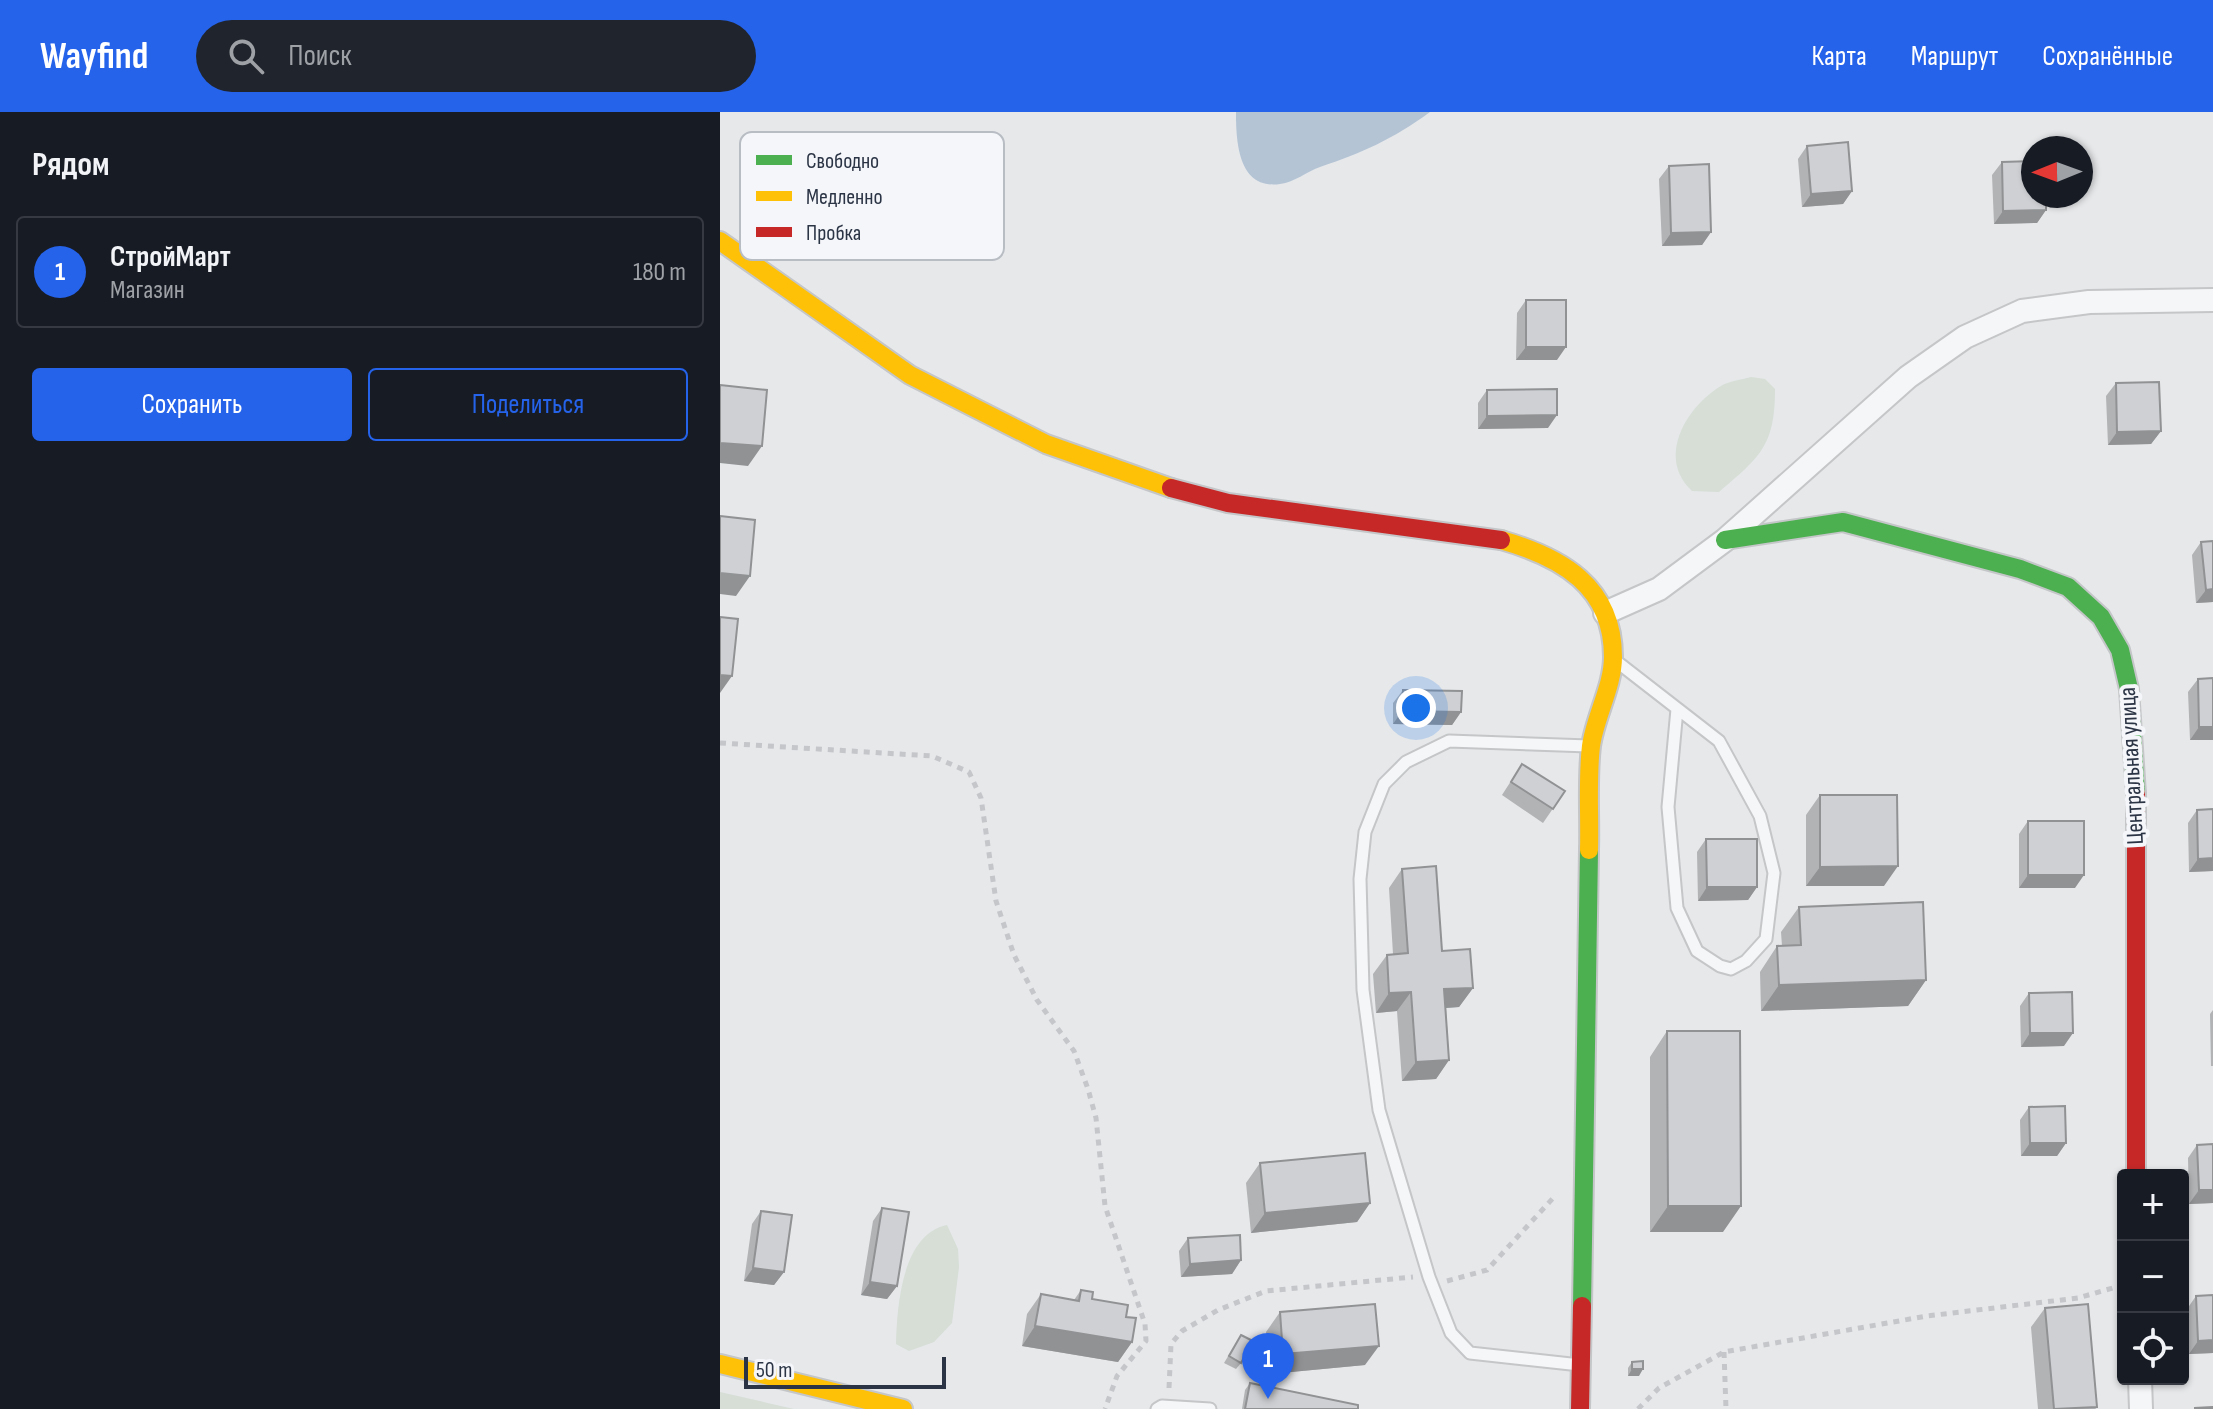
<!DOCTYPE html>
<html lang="ru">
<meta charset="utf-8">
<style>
:root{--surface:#171b24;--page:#20242c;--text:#f1f3f6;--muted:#9ea1a6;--line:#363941;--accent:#2563eb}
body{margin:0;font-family:"Sofia Sans Condensed",sans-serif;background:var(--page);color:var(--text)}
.controls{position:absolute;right:24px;bottom:24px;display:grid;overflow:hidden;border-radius:8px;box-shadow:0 2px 6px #0004}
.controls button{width:72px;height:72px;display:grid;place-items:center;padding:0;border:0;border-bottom:2px solid var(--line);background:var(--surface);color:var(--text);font:40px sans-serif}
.compass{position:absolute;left:1301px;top:24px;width:72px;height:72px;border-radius:50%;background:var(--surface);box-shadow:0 2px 6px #0004;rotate:269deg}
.scale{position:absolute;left:24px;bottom:20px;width:202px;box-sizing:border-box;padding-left:8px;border:4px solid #2b3445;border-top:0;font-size:22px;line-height:28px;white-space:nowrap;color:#2b3445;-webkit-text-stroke:6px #f4f6f9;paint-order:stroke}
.you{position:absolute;left:696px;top:596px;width:28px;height:28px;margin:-20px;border:6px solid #fff;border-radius:50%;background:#1a73e8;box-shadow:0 0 0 12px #1a73e833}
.badge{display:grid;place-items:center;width:52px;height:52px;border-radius:50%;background:var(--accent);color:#fff;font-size:26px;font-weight:700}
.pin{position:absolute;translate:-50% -66px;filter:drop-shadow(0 2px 4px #0008)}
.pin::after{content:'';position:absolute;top:42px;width:28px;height:24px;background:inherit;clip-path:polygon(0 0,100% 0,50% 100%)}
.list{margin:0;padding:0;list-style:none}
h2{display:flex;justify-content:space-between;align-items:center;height:104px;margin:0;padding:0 32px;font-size:34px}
h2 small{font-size:26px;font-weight:400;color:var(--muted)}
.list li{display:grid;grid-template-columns:52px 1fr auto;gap:24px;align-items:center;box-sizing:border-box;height:112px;margin:0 16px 16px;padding:0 16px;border:2px solid var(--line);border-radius:8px}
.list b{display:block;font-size:30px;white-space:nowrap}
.list p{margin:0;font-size:26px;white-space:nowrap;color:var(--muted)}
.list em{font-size:26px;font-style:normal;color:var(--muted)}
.actions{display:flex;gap:16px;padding:24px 32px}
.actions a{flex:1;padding:18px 0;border:2px solid var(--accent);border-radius:8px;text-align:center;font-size:28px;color:var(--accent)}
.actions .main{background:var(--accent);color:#fff}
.icon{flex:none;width:44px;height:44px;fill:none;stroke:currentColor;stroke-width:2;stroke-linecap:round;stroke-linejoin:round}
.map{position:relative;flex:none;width:1493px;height:1297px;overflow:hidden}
header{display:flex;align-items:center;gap:48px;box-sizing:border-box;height:112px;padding:0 40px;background:var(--accent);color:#fff}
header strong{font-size:38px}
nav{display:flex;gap:44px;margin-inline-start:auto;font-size:28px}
.search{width:560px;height:72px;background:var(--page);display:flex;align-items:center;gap:20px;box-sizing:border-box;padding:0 28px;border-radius:44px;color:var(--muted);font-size:30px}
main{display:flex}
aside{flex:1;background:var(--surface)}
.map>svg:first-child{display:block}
</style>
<header>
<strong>Wayfind</strong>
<div class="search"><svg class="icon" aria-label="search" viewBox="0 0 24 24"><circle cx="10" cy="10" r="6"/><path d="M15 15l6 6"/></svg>Поиск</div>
<nav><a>Карта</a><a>Маршрут</a><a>Сохранённые</a></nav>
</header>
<main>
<aside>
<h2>Рядом<small></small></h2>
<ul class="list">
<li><span class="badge">1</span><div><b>СтройМарт</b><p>Магазин</p></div><em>180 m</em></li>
</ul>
<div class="actions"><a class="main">Сохранить</a><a>Поделиться</a></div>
</aside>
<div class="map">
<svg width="1493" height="1297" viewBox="0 0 1493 1297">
<rect width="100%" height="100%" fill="#e6e8ea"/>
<path fill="#d6ded6" d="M 1031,265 L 1045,267 L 1055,277 C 1055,334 1040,345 999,380 L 972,379 C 936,346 966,295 1001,274 C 1009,269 1021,268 1031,265 Z
M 227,1113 L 238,1137 L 239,1155 L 232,1211 L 214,1230 L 189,1239 L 176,1232 C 177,1194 182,1122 227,1113 Z
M 0,1280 L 74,1297 L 0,1297 Z"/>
<path fill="#b4c4d5" d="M 516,0 L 710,0 C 673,27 642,41 600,55 C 586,60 575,70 560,72 C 518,78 516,29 516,0 Z"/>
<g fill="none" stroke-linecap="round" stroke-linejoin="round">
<defs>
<path id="lane" d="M 896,549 L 999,629 L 1040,704 L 1054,761 L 1046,827 L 1026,849 L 1011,857 L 1000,854 L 977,839 L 957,796 L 948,695 L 957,597
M 860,1253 L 750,1241 L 731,1221 L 709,1165 L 659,998 L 643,878 L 640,767 L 645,720 L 664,672 L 686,650 L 729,629 L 869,634
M 437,1297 L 442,1294 L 490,1297"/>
<path id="street" d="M 885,501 L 939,477 L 1005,428 L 1188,265 L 1245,225 L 1302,199 L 1369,190 L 1493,188
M 1420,1267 L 1421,1297"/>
<path id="fast" d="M 1005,428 L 1123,410 L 1300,457 L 1348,475 L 1381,505 L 1400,538 L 1409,577 L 1416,682
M 862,1194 L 869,738"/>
<path id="slow" d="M 0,129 L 190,263 L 326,332 L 451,376
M 781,428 C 841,445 893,474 893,545 C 893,574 875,605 871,634 C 867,667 870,704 869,738
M 0,1252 L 183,1297"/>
<path id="jam" d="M 451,376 L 508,391 L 781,428
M 1416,682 L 1416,1063
M 860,1297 L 862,1194"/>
</defs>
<use href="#lane" stroke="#c4c6c8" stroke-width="15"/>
<use href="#street" stroke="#c4c6c8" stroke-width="26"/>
<use href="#fast" stroke="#c4c6c8" stroke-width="22"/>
<use href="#slow" stroke="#c4c6c8" stroke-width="22"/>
<use href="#jam" stroke="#c4c6c8" stroke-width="22"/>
<path stroke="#c5c6ca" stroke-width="5" stroke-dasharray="6 6" stroke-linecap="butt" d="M 0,631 L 212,644 L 249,660 L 261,686 L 276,789 L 294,843 L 317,888 L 354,939 L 368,977 L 376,1006 L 385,1094 L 425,1212 L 426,1229 L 397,1264 L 385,1297
M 727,1169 L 767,1158 L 835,1084
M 1004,1240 L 1006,1297
M 449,1276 L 451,1232 L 462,1219 L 498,1198 L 546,1179 L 693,1165
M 918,1297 L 939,1276 L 1004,1240 L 1207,1204 L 1358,1186 L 1403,1173"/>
<use href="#lane" stroke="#f5f6f7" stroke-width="11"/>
<use href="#street" stroke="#f5f6f7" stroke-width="22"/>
<use href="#fast" stroke="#4caf50" stroke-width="18"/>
<use href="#slow" stroke="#ffc107" stroke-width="18"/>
<use href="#jam" stroke="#c62828" stroke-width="18"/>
</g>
<path fill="#b1b3b5" d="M 1087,34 L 1132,79 L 1123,92 L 1082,95 L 1078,47 Z
M 1282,50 L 1326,98 L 1317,111 L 1274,112 L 1272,63 Z
M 949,54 L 991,120 L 982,133 L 942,134 L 939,67 Z
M 806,188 L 837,248 L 796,248 L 797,201 Z
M 1396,271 L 1441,319 L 1431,332 L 1388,333 L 1386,284 Z
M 767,278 L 828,316 L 758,317 L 758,291 Z
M 1493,429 L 1493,490 L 1476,491 L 1472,443 L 1481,430 Z
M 1493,566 L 1493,628 L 1470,628 L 1468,580 L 1478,567 Z
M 683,578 L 741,600 L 732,613 L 673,612 L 673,591 Z
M 802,652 L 845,679 L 823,711 L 782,683 Z
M 1100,683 L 1164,774 L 1086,774 L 1086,703 Z
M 1493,697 L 1493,759 L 1469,760 L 1468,711 L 1477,698 Z
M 1308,709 L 1355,776 L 1299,776 L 1299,722 Z
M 986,727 L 1037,775 L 1028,788 L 978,789 L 977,740 Z
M 682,757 L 722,839 L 753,876 L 739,895 L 726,896 L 729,948 L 716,967 L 682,969 L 677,899 L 656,901 L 653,862 L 667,843 L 673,842 L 669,776 Z
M 1079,795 L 1206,868 L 1188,894 L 1041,899 L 1040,860 L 1057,834 L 1062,834 L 1061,820 Z
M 1309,881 L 1344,934 L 1301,935 L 1300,894 Z
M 1493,898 L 1493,954 L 1491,954 L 1490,902 Z
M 947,919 L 1003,1120 L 930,1120 L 930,945 Z
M 1309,995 L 1346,1031 L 1337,1044 L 1301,1044 L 1300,1008 Z
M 1477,1033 L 1493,1091 L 1469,1092 L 1468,1046 Z
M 540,1051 L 650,1091 L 637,1110 L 531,1121 L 526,1071 Z
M 162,1096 L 177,1174 L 167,1187 L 141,1183 L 153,1109 Z
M 41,1099 L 64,1160 L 54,1173 L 24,1169 L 32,1112 Z
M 468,1126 L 521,1148 L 512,1162 L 461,1165 L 459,1139 Z
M 361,1178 L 372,1187 L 406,1205 L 412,1230 L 398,1250 L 302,1234 L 307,1202 L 321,1182 L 354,1188 Z
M 1493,1183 L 1493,1241 L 1469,1242 L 1467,1197 L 1476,1184 Z
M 1325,1196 L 1376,1297 L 1318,1297 L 1311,1215 Z
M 560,1200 L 645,1253 L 549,1262 L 546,1220 Z
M 521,1223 L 521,1251 L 516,1257 L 504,1251 Z
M 912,1250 L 919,1264 L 908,1264 L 908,1256 Z
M 530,1271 L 638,1297 L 522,1297 L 525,1278 Z"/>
<path fill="#909294" d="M 1132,79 L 1123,92 L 1082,95 L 1091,82 Z
M 1326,98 L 1317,111 L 1274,112 L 1283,99 Z
M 991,120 L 982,133 L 942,134 L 951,121 Z
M 806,235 L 846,235 L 837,248 L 796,248 Z
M 837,303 L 828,316 L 758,317 L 767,304 Z
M 1441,319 L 1431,332 L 1388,333 L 1397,320 Z
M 0,331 L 42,334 L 28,354 L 0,351 Z
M 0,461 L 30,464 L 16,484 L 0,482 Z
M 1493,477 L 1493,490 L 1476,491 L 1486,478 Z
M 0,563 L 12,564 L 0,581 Z
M 682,599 L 741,600 L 732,613 L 673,612 Z
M 1479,615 L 1493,615 L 1493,628 L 1470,628 Z
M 1493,746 L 1493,759 L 1469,760 L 1478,747 Z
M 1178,754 L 1164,774 L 1086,774 L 1100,755 Z
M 1308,763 L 1364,763 L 1355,776 L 1299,776 Z
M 987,775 L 1037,775 L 1028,788 L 978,789 Z
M 1206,868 L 1188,894 L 1041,899 L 1059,873 Z
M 753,876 L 739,895 L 711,897 L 724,877 Z
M 691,880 L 677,899 L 656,901 L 669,881 Z
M 1310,921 L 1353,921 L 1344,934 L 1301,935 Z
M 729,948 L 716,967 L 682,969 L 696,950 Z
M 1310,1031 L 1346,1031 L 1337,1044 L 1301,1044 Z
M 1479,1078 L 1493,1078 L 1493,1091 L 1469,1092 Z
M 650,1091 L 637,1110 L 531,1121 L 545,1101 Z
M 948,1094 L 1021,1094 L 1003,1120 L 930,1120 Z
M 521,1148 L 512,1162 L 461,1165 L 470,1152 Z
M 33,1156 L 64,1160 L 54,1173 L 24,1169 Z
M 150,1170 L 177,1174 L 167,1187 L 141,1183 Z
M 315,1214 L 412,1230 L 398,1250 L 302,1234 Z
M 1493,1228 L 1493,1241 L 1469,1242 L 1478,1229 Z
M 659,1234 L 645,1253 L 549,1262 L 563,1242 Z
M 912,1257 L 923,1257 L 919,1264 L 908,1264 Z"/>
<path fill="#ced0d3" stroke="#909294" stroke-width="2" d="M 1128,30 L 1132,79 L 1091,82 L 1087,34 Z
M 1313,49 L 1313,84 L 1326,84 L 1326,98 L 1283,99 L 1282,50 Z
M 989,52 L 991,120 L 951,121 L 949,54 Z
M 806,188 L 846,188 L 846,235 L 806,235 Z
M 1439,270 L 1441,319 L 1397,320 L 1396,271 Z
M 0,273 L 47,278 L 42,334 L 0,331 Z
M 837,277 L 837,303 L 767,304 L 767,278 Z
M 0,404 L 35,408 L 30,464 L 0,461 Z
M 1493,429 L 1493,477 L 1486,478 L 1481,430 Z
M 0,505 L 18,507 L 12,564 L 0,563 Z
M 1493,566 L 1493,615 L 1479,615 L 1478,567 Z
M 683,578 L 742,579 L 741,600 L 682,599 Z
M 802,652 L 845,679 L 833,697 L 791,670 Z
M 1100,683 L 1177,683 L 1178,754 L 1100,755 Z
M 1493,697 L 1493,746 L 1478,747 L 1477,698 Z
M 1308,709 L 1364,709 L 1364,763 L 1308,763 Z
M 986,727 L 1037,727 L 1037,775 L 987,775 Z
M 716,754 L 722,839 L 750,837 L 753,876 L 724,877 L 729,948 L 696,950 L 691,880 L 669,881 L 667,843 L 688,841 L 682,757 Z
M 1203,790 L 1206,868 L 1059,873 L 1057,834 L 1081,833 L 1079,795 Z
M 1352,880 L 1353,921 L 1310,921 L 1309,881 Z
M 947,919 L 1020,919 L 1021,1094 L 948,1094 Z
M 1345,994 L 1346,1031 L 1310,1031 L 1309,995 Z
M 1493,1032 L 1493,1078 L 1479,1078 L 1477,1033 Z
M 645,1041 L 650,1091 L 545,1101 L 540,1051 Z
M 162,1096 L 189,1100 L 177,1174 L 150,1170 Z
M 41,1099 L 72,1103 L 64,1160 L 33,1156 Z
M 520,1123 L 521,1148 L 470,1152 L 468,1126 Z
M 361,1178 L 373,1180 L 372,1187 L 408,1193 L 406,1205 L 416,1206 L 412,1230 L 315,1214 L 321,1182 L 359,1189 Z
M 1493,1183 L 1493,1228 L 1478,1229 L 1476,1184 Z
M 655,1192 L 659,1234 L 563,1242 L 560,1200 Z
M 1368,1192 L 1377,1295 L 1334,1297 L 1325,1196 Z
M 521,1223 L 533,1229 L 521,1251 L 509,1244 Z
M 923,1249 L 923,1257 L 912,1257 L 912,1250 Z
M 530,1271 L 638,1293 L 638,1297 L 525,1297 Z
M 1493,1295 L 1493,1297 L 1475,1297 L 1475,1296 Z"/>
<g text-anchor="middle" stroke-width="8" stroke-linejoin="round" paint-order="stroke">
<g font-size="24" fill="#2b3445" stroke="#f4f6f9">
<text transform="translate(1411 654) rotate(-93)" y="8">Центральная улица</text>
</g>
</g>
<rect x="20" y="20" width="264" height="128" rx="12" fill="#f4f6f9" stroke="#b8bcc3" stroke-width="2"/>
<rect x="36" y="43" width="36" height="10" fill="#4caf50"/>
<rect x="36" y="79" width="36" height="10" fill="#ffc107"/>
<rect x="36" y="115" width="36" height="10" fill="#c62828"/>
<g font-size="22" fill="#2b3445">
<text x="86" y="56">Свободно</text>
<text x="86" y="92">Медленно</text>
<text x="86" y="128">Пробка</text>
</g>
</svg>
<div class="controls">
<button>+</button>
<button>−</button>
<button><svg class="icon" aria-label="locate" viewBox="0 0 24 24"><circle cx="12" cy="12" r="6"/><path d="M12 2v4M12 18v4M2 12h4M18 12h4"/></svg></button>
</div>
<svg class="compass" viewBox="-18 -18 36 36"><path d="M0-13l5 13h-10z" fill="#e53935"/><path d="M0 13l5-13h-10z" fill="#9ea1a6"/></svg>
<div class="scale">50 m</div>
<div class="you"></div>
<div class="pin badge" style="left:548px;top:1287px">1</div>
</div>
</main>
